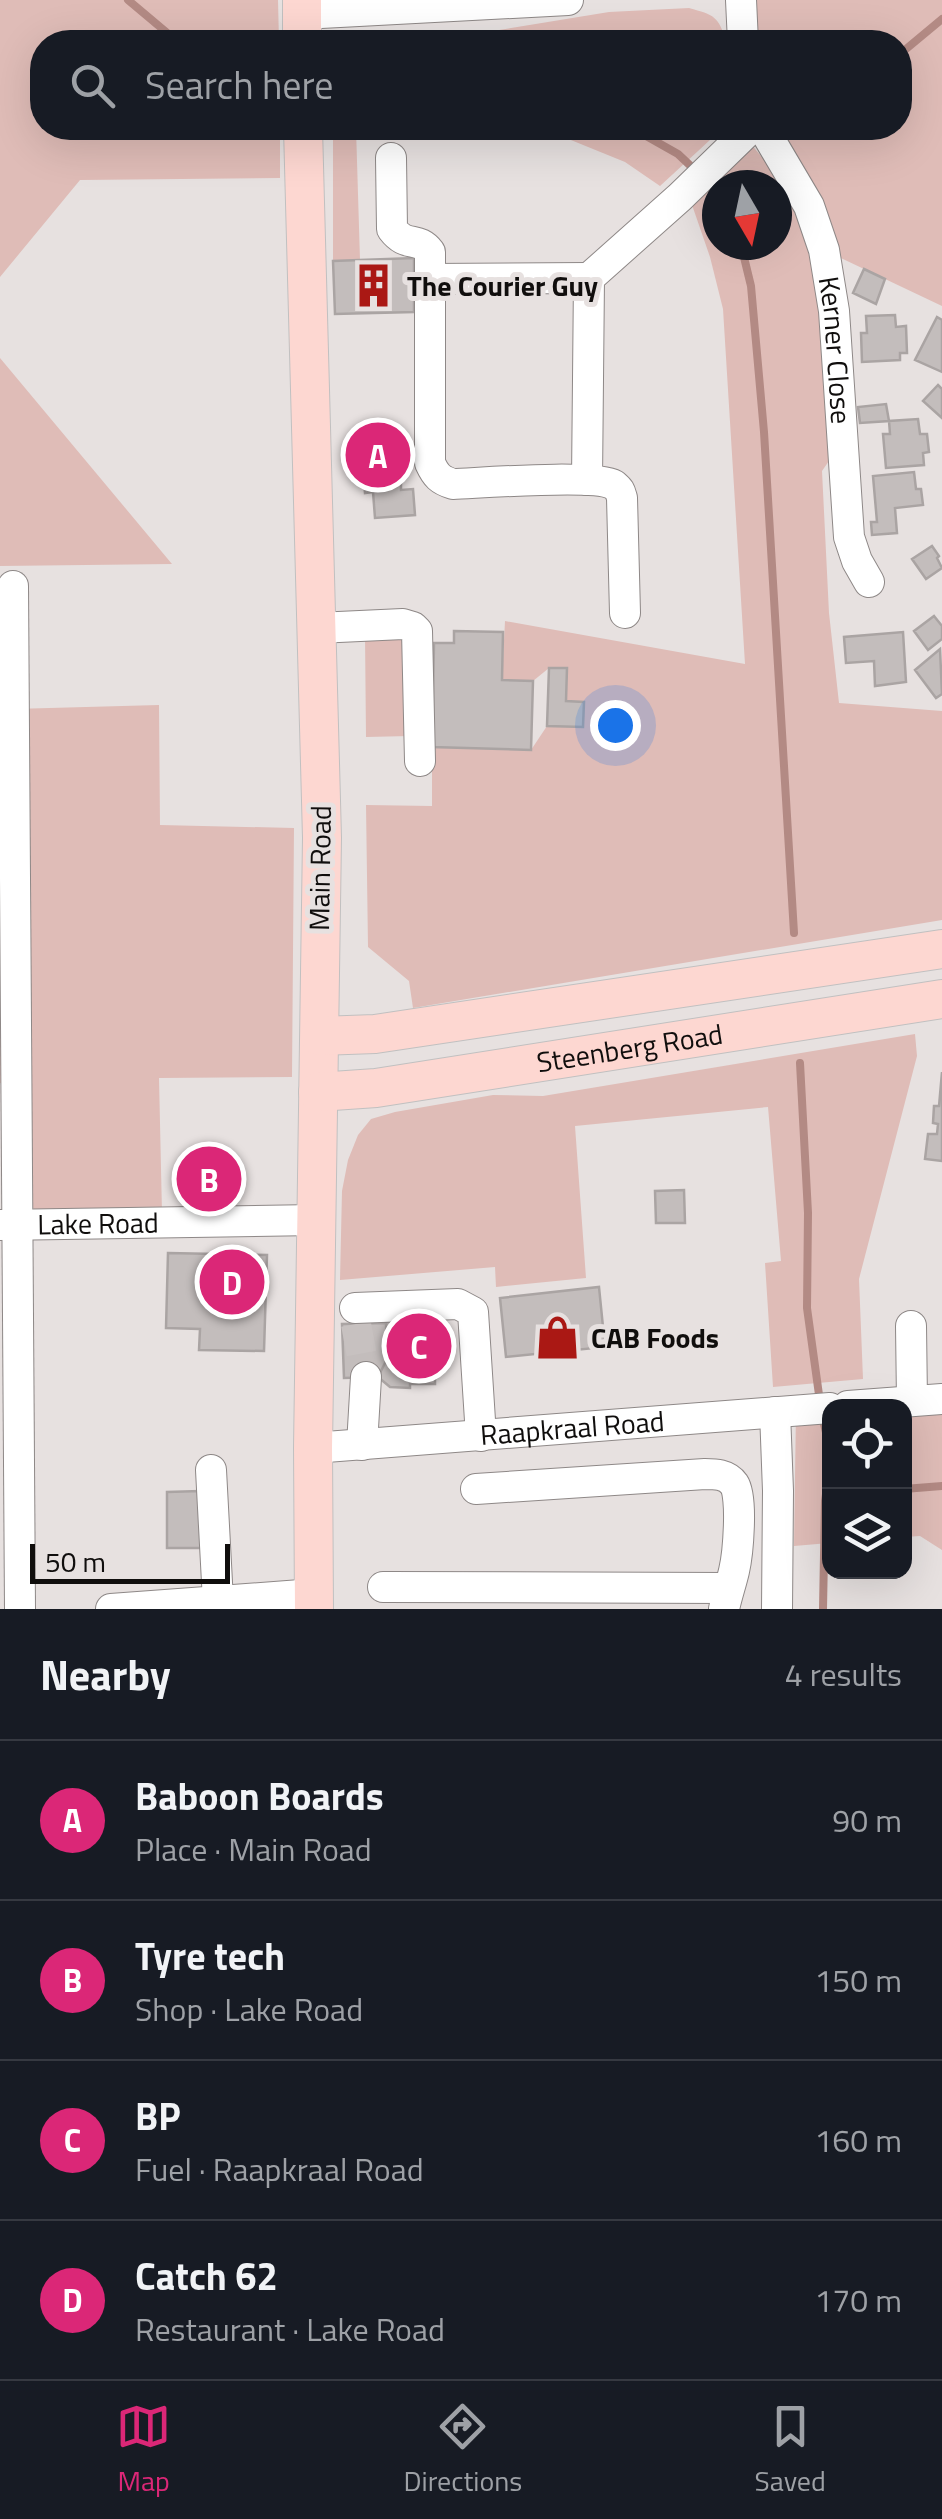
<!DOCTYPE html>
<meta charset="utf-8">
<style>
:root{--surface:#171b24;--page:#242831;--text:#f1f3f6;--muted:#9ea1a6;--line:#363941;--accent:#db2777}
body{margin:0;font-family:"Titillium Web",sans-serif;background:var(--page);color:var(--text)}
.controls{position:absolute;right:30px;bottom:30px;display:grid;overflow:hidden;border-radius:20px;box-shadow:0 10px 40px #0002}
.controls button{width:90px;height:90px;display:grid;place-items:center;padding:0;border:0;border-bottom:2px solid var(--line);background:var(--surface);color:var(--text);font:50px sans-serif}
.compass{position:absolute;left:702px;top:170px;width:90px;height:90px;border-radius:50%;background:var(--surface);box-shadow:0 10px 40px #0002;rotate:171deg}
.scale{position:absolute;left:30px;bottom:25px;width:200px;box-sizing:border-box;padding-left:10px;border:5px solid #100e0d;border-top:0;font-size:28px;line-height:35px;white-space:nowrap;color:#100e0d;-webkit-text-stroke:8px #e7e1e0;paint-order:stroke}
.you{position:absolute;left:615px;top:725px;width:35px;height:35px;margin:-25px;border:8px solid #fff;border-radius:50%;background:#1a73e8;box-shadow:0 0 0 15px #1a73e833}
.badge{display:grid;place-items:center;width:65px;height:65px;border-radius:50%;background:var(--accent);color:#fff;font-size:32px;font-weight:700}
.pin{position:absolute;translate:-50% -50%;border:5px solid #fff;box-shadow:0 2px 10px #0006}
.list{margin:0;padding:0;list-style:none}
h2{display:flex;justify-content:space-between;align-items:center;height:130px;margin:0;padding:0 40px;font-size:42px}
h2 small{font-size:32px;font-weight:400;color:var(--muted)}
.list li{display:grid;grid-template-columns:65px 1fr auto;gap:30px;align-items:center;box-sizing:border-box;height:160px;padding:0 40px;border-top:2px solid var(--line)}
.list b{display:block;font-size:38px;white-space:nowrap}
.list p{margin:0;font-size:32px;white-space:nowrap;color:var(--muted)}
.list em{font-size:32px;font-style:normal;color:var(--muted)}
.icon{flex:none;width:55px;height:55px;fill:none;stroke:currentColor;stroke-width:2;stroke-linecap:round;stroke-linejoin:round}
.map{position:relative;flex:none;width:942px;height:1609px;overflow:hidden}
.search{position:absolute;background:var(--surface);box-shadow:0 10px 40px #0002;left:30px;right:30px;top:30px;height:110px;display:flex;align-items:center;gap:25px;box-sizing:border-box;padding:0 35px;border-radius:40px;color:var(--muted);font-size:38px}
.sheet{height:770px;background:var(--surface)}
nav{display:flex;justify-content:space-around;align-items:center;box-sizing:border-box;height:140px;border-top:2px solid var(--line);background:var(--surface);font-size:28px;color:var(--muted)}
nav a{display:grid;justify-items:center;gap:5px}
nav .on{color:var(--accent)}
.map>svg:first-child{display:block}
</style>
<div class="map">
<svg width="942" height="1609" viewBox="0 0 942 1609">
<rect width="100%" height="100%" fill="#e7e1e0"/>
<path fill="#dfbcb7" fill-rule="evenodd" d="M 0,0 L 278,0 L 279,42 L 42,42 L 42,128 L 280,128 L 280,178 L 80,180 L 0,277 Z
M 741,0 L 942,0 L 942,306 L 824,250 L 763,128 L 900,128 L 900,42 L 743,42 Z
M 689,8 C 714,15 719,16 726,42 L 353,42 L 373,35 L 493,31 L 609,12 Z
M 333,128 L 356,128 L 360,260 L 333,261 Z
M 397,128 L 723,128 L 660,186 L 625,162 L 561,136 Z
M 751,144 L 774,172 L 801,224 L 821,300 L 831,458 L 822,471 L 829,613 L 839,703 L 942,711 L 942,920 L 413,1008 L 409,981 L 368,947 L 366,805 L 432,806 L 432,747 L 531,750 L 547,726 L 583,727 L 584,702 L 566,701 L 549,668 L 533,681 L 502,680 L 505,621 L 745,664 L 723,309 L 710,257 L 691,202 ZM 717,185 L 777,185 L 777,245 L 717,245 Z
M 0,358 L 172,564 L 0,566 Z
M 409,634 L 410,736 L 366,737 L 365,635 Z
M 159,705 L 160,825 L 294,828 L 292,1077 L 159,1078 L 162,1213 L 42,1216 L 25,1201 L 15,1083 L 0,1083 L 0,1020 L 14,1020 L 13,709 Z
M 915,1034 L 917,1056 L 859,1279 L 863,1379 L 773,1387 L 765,1263 L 781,1261 L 768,1107 L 575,1126 L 586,1278 L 496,1287 L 495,1267 L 340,1280 L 342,1191 L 348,1160 L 358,1135 L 371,1119 L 395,1112 L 493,1095 L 543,1096 Z
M 942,1398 L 942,1550 L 920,1536 L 905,1537 L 904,1406 Z
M 829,1408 L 829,1543 L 794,1546 L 796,1411 Z"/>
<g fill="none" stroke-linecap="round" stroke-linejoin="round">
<path stroke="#b38a84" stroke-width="8" d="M 128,0 L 178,42
M 900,54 L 942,19
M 632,128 L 678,154 L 696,171
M 646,132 L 691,135
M 706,181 L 717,198
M 741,245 L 751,286 L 764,432 L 794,933
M 800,1063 L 808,1213 L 807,1308 L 820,1402
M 822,1415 L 830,1450
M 904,1489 L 942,1486
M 823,1609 L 825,1501 L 830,1467"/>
</g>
<path fill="#c3bdbc" stroke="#aaa4a3" stroke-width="2.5" d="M 414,258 L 414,312 L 335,314 L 333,261 Z
M 864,269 L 885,279 L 876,304 L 853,293 Z
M 895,315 L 896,327 L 906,326 L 907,353 L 900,353 L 900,360 L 862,362 L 861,333 L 867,333 L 866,316 Z
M 937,317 L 942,320 L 942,372 L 915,360 Z
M 938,385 L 942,389 L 942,418 L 923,401 Z
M 886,404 L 889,421 L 860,423 L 858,407 Z
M 918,419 L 920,434 L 927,434 L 929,452 L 923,453 L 924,465 L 886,468 L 883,434 L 890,434 L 889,421 Z
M 392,429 L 395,480 L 401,479 L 401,490 L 413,489 L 415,515 L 375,518 L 373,492 L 365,493 L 360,431 Z
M 914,472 L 916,489 L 921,489 L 923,505 L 895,508 L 897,533 L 872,535 L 871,522 L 877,522 L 873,476 Z
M 932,546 L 939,556 L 937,558 L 942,568 L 926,579 L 912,559 Z
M 934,616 L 942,626 L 942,639 L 928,650 L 914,631 Z
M 454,631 L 503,632 L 502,680 L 533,681 L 531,750 L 432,747 L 434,643 L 454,643 Z
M 903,632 L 906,682 L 875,686 L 874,661 L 846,663 L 844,637 Z
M 940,649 L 942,694 L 936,698 L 915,670 Z
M 549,668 L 567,668 L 566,701 L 584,702 L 583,727 L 547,726 Z
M 942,1072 L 942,1161 L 925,1159 L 928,1134 L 937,1134 L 938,1124 L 933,1123 L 934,1106 L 939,1106 Z
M 684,1190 L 685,1223 L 656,1223 L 655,1191 Z
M 168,1253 L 267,1255 L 264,1351 L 199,1350 L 200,1329 L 166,1328 Z
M 599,1287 L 605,1347 L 506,1357 L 500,1298 Z
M 427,1310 L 427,1350 L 435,1350 L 435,1384 L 410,1384 L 410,1388 L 390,1387 L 378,1377 L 387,1359 L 386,1312 Z
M 386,1323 L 387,1359 L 378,1377 L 344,1378 L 342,1324 Z
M 200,1491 L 201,1548 L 167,1548 L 167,1492 Z"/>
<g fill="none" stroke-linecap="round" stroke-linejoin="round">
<path stroke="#c7c1c0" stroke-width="30" stroke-dasharray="30 15" stroke-linecap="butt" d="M 356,1324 L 366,1377"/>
<defs>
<g id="minor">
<path d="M 741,0 L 743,42"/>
<path d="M 302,14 L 568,0"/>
<path id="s1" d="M 763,128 L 809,206 L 824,250 L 834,311 L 849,537 L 857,561 L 869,582"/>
<path d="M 391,158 L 392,229 C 407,249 417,235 430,252 L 430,463 C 436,476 440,480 453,484 C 481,483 595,474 614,485 C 620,490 620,491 622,498 L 625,613"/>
<path d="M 430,279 L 589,278"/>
<path d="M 587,480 L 589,278 L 680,197 L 751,128"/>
<path d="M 13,586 L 20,1609"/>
<path d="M 317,628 L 403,624 L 413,627 L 417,631 L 420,761"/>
<path id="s2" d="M 0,1225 L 316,1220"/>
<path d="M 355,1308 L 458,1304 L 473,1312 L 481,1436"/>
<path d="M 911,1326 L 912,1401"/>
<path d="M 848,1406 L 942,1399"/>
<path d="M 775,1412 L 778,1491 L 777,1609"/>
<path d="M 362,1445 L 366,1377"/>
<path id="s3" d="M 313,1448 L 830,1408"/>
<path d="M 211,1470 L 218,1601 L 221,1609"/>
<path d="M 476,1489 L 705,1474 C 715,1474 727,1474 734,1484 C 743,1497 738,1554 734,1571 C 731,1584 727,1595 724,1609"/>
<path d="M 383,1587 L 728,1588"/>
<path d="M 111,1609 L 314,1594"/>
</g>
<g id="major">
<path d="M 302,0 L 302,42"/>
<path d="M 303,128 L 322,838 L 313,1448 L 314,1609"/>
<path d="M 320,1036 L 375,1034 L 942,949"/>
<path id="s4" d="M 318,1092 L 376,1088 L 942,999"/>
</g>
</defs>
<use href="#minor" stroke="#8e8887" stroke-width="32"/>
<use href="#major" stroke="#c1c0c0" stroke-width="40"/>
<use href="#minor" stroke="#fff" stroke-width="30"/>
<use href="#major" stroke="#fdd7d1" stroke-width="38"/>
</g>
<defs>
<symbol id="building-bare" viewBox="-9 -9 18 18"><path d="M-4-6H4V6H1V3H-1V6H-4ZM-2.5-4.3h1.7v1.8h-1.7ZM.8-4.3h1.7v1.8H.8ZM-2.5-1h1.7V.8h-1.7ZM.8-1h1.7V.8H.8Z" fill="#aa1814" stroke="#e7e1e0" stroke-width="2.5" paint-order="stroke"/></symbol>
<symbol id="shop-bare" viewBox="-9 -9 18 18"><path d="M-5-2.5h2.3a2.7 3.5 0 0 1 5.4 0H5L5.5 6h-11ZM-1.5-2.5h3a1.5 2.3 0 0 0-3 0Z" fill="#aa1814" stroke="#e7e1e0" stroke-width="2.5" paint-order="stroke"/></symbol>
</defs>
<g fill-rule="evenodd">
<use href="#building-bare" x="342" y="254" width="63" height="63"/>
<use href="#shop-bare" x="526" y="1306" width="63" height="63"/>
</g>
<g text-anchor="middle" stroke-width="10" stroke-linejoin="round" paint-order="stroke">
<g font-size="28" font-weight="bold" fill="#100e0d" stroke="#e7e1e0" text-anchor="start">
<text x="407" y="296">The Courier Guy</text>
<text x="591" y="1348">CAB Foods</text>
</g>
<g font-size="28" fill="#100e0d" stroke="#e7e1e0">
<text dy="10" stroke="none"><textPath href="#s1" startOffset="238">Kerner Close</textPath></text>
<text transform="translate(320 868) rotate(-89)" y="10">Main Road</text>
<text dy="10" stroke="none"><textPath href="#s4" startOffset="315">Steenberg Road</textPath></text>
<text dy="10" stroke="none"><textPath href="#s2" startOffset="98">Lake Road</textPath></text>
<text dy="10" stroke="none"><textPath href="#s3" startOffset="260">Raapkraal Road</textPath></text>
</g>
</g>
</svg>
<div class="controls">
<button><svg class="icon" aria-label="locate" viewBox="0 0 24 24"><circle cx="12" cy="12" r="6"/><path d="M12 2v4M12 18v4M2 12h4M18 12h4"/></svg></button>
<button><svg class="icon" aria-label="layers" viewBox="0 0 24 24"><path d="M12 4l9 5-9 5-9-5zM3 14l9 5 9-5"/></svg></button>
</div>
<svg class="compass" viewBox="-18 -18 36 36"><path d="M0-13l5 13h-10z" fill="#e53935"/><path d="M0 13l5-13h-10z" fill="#9ea1a6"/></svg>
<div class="scale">50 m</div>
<div class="you"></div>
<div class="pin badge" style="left:378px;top:455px">A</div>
<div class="pin badge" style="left:209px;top:1179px">B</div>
<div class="pin badge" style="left:419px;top:1346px">C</div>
<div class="pin badge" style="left:232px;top:1282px">D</div>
<div class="search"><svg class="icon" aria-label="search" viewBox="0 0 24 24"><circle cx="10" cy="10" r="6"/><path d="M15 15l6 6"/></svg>Search here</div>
</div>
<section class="sheet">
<h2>Nearby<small>4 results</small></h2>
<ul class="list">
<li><span class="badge">A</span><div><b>Baboon Boards</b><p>Place · Main Road</p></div><em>90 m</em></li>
<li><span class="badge">B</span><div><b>Tyre tech</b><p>Shop · Lake Road</p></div><em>150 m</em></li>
<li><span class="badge">C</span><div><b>BP</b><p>Fuel · Raapkraal Road</p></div><em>160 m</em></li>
<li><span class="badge">D</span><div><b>Catch 62</b><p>Restaurant · Lake Road</p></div><em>170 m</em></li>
</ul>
</section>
<nav>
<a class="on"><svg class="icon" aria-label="map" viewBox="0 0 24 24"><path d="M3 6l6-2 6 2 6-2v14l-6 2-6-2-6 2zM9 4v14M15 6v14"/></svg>Map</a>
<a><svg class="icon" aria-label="directions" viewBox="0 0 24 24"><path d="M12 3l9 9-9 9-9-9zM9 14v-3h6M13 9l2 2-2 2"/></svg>Directions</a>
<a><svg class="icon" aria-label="saved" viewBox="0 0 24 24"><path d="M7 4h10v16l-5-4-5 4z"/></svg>Saved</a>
</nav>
